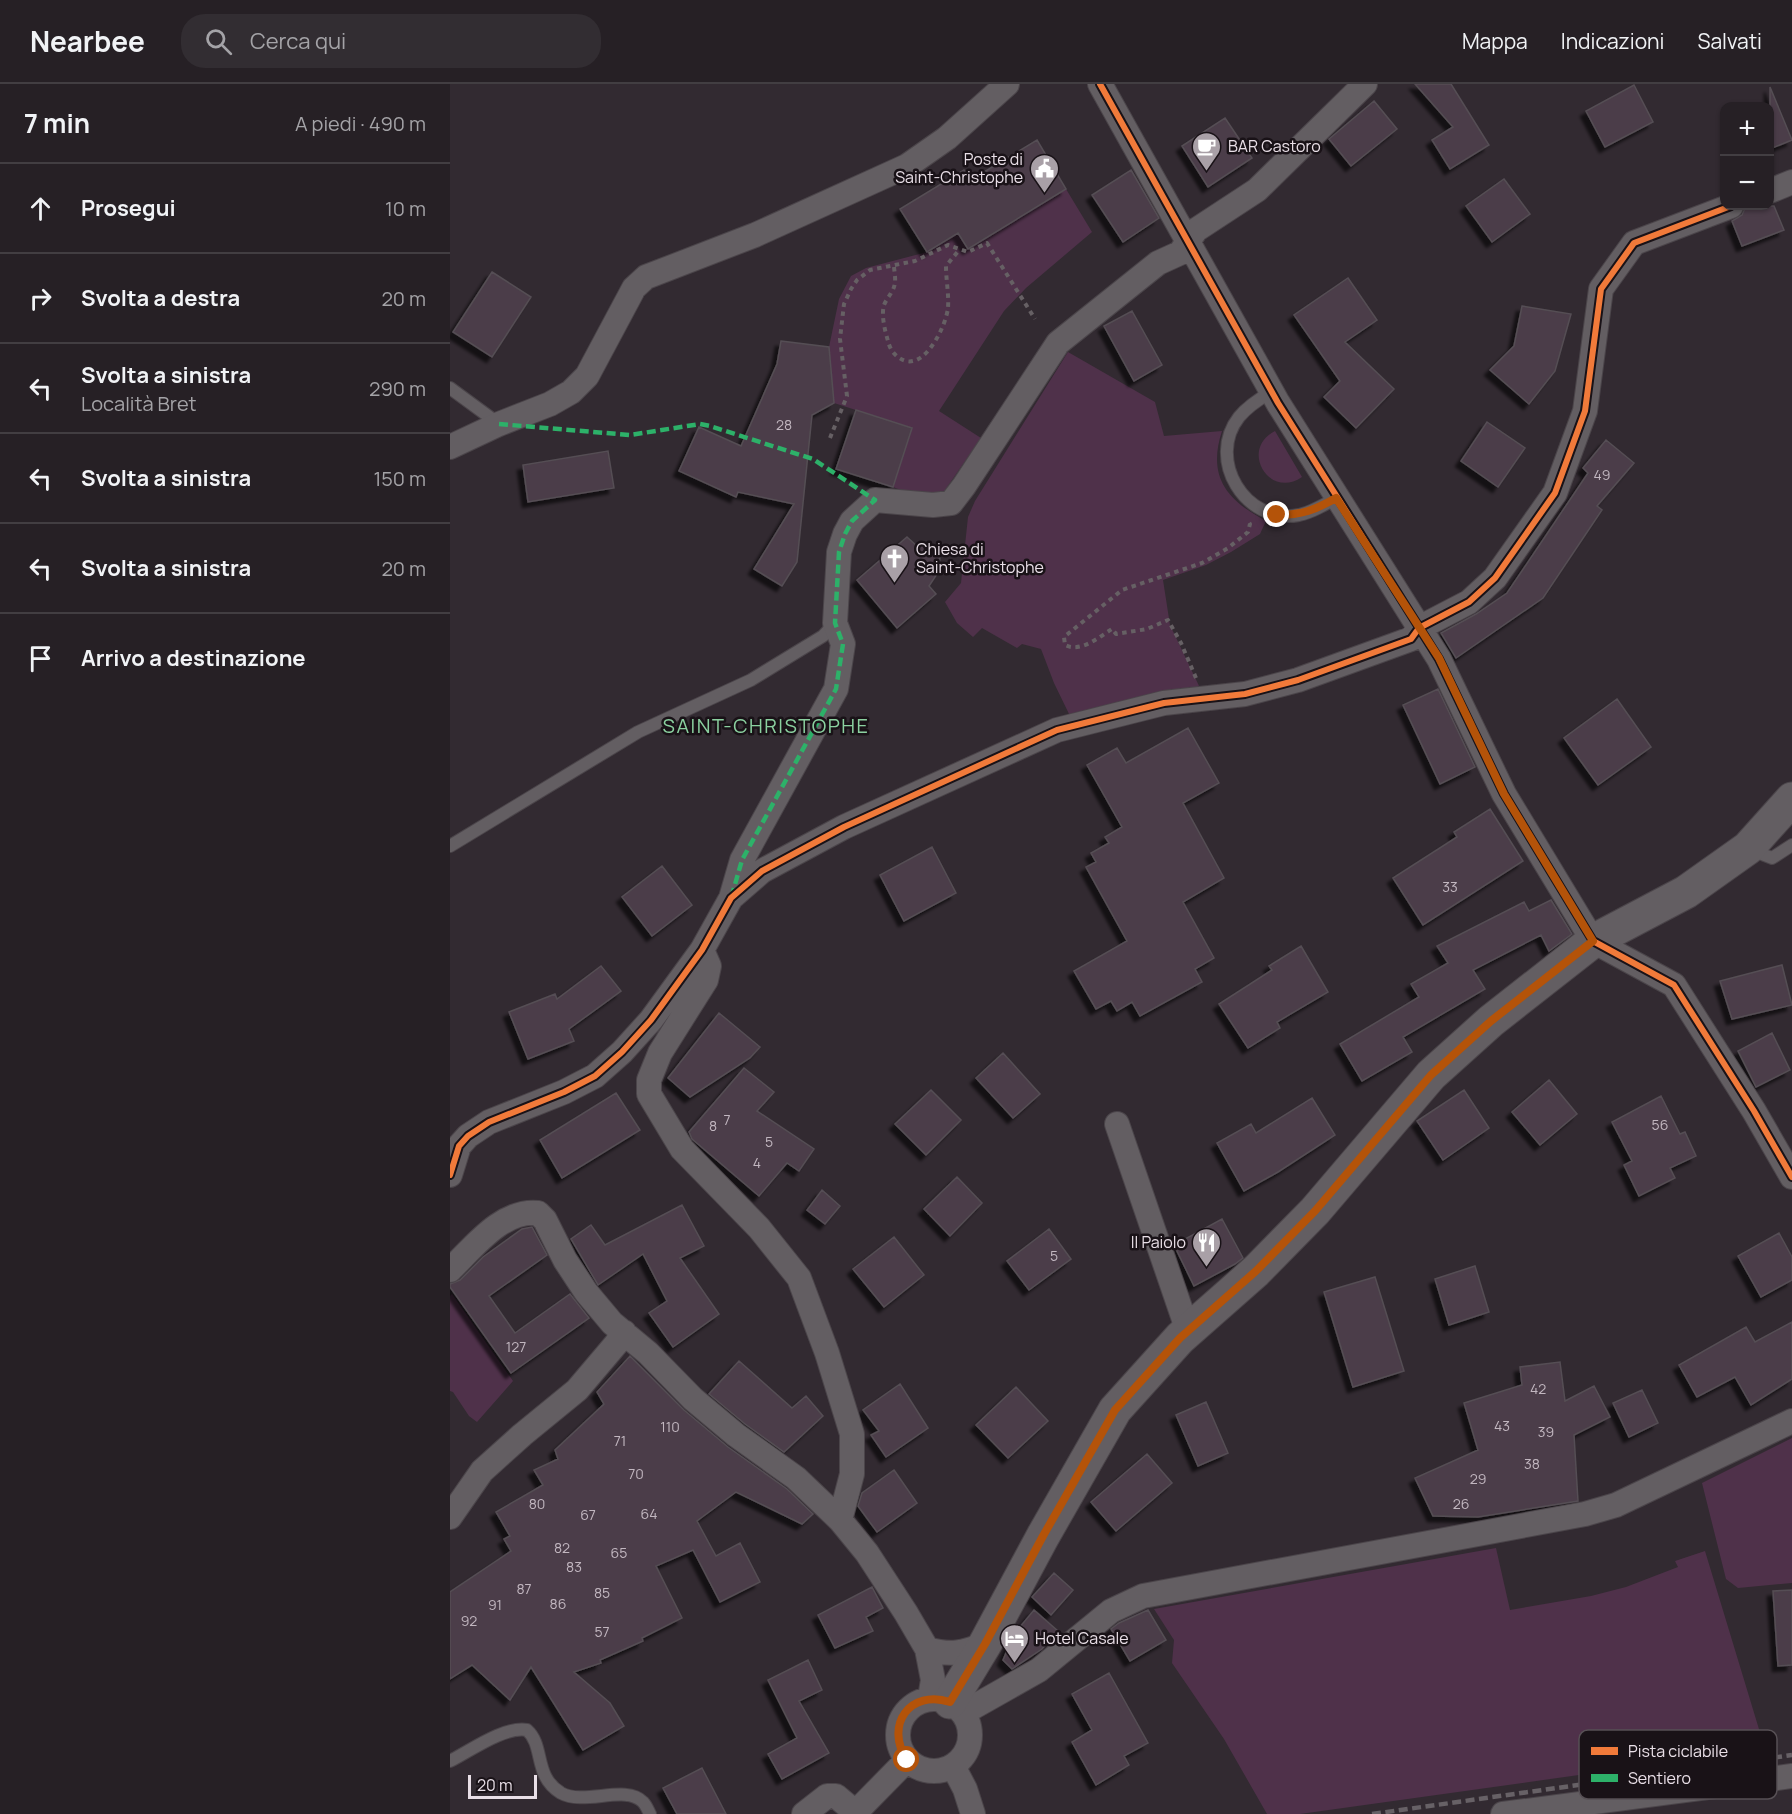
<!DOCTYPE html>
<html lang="it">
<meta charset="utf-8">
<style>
:root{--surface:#262025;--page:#322d32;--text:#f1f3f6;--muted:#a4a3a7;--line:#423e42}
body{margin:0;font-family:Manrope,sans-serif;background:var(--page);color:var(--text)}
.controls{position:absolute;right:18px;top:18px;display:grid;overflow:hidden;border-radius:12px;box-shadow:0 2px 4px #0004}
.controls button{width:54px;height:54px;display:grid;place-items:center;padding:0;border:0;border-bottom:2px solid var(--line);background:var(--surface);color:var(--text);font:30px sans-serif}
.scale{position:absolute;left:18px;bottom:15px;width:69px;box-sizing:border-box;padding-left:6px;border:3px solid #e9dfe7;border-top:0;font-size:16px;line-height:21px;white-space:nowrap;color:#e9dfe7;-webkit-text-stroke:4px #191217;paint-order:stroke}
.stop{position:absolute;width:18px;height:18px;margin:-14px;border:4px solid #b45309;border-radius:50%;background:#fff}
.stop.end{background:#b45309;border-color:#fff;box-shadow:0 2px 6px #0008}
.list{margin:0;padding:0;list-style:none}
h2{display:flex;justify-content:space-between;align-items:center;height:78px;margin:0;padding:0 24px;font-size:26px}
h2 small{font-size:20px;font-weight:400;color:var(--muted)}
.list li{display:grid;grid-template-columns:39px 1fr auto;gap:18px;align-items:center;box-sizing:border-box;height:90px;padding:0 24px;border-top:2px solid var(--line)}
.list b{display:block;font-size:22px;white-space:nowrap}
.list p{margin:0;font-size:20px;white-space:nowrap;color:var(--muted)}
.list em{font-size:20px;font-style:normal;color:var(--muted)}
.icon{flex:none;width:33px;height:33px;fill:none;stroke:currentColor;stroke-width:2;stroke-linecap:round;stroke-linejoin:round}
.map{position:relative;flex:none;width:1342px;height:1730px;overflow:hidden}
header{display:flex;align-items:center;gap:36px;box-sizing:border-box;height:84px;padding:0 30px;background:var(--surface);border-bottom:2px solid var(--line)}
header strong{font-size:28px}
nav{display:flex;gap:33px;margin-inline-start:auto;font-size:21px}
.search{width:420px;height:54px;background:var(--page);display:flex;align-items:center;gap:15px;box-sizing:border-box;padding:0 21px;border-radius:24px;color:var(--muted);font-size:22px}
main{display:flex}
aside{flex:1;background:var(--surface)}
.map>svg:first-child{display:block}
</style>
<header>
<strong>Nearbee</strong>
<div class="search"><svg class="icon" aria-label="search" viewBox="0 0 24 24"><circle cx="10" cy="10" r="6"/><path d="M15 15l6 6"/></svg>Cerca qui</div>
<nav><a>Mappa</a><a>Indicazioni</a><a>Salvati</a></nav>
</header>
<main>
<aside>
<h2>7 min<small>A piedi · 490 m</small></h2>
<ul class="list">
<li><svg class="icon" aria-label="ahead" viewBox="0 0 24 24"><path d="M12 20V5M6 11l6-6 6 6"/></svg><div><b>Prosegui</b></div><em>10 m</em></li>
<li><svg class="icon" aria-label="right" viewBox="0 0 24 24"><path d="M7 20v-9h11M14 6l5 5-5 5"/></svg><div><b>Svolta a destra</b></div><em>20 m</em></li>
<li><svg class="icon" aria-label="left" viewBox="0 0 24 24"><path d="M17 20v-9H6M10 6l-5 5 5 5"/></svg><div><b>Svolta a sinistra</b><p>Località Bret</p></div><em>290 m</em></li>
<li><svg class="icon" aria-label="left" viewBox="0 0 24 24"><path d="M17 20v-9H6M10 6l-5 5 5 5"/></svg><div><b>Svolta a sinistra</b></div><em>150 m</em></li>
<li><svg class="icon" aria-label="left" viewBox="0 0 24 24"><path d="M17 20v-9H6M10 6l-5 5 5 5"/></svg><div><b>Svolta a sinistra</b></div><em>20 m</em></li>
<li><svg class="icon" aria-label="arrive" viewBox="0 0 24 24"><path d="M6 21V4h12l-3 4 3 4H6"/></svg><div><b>Arrivo a destinazione</b></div></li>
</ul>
</aside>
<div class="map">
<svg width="1342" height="1730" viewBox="0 0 1342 1730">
<defs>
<filter id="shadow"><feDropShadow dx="-5.5" dy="5.5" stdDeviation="1.5" flood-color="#0009"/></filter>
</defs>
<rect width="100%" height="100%" fill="#322a31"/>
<path fill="#4f314a" d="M 616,105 L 642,148 L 576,204 L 554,227 L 489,327 L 531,354 L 493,409 L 461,410 L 443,403 L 462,344 L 384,319 L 379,263 L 389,215 L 401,192 L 416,184 L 477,168 L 508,149 L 518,164 Z
M 618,268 L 705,318 L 714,352 L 772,347 C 757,393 777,416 816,437 L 810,450 L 781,468 L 756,481 L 713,496 L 720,541 L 750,604 L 620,632 L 604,599 L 591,565 L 572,560 L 567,564 L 532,544 L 523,553 L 507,539 L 495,518 L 511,499 L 518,433 L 525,417 Z
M 825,347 L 852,393 C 819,416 789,365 825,347 Z
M 2,1210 L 63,1297 L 27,1338 L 19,1332 L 3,1308 L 0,1307 L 0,1212 Z
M 1342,1354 L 1342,1499 L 1288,1504 L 1276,1495 L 1252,1399 Z
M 1046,1464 L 1060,1526 L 1141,1512 L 1176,1503 L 1228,1483 L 1225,1477 L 1255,1467 L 1315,1665 L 850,1730 L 817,1730 L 774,1655 L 722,1579 L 724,1556 L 704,1525 Z"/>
<path fill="#4b3e49" stroke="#554e54" stroke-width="1.5" filter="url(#shadow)" d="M 965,0 L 1001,0 L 1039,61 L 1000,85 L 982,56 L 1003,43 Z
M 1184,1 L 1203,38 L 1155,63 L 1136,27 Z
M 1320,3 L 1342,56 L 1320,65 Z
M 924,17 L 947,45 L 901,82 L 879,55 Z
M 775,34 L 802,74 L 758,103 L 732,62 Z
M 587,56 L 616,105 L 518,165 L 508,149 L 477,168 L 450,125 L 514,86 L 521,96 Z
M 681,86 L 709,134 L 673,158 L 642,111 Z
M 1054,95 L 1080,130 L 1042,158 L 1016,122 Z
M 1301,122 L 1324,122 L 1334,146 L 1292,162 L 1282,137 L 1292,131 L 1295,124 Z
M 42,188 L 81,213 L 42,273 L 3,248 Z
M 898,194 L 927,236 L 895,258 L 944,305 L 906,344 L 874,313 L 890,297 L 844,231 Z
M 1072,222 L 1121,230 L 1105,287 L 1079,320 L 1040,286 L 1064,262 Z
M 682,227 L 712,281 L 684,297 L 654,242 Z
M 331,257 L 379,263 L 384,319 L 362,331 L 347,478 L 332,502 L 304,485 L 344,420 L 288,408 L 286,413 L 229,387 L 249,343 L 291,362 L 327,280 Z
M 406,326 L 462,344 L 443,403 L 386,385 Z
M 1037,338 L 1075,364 L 1048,403 L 1011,377 Z
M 1156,356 L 1184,379 L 1147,422 L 1152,426 L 1093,514 L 1006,574 L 991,549 L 1026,530 L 1057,509 L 1138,389 L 1133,384 Z
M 158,367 L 164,404 L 78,418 L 73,381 Z
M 457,453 L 468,463 L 479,460 L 490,471 L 489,487 L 479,502 L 486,510 L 447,544 L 407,496 Z
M 988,605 L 1025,683 L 990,700 L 953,621 Z
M 1167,615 L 1201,663 L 1148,701 L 1114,654 Z
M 738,644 L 769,699 L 733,719 L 774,794 L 733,818 L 764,874 L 745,885 L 752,898 L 690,932 L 682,918 L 667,927 L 661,917 L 646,925 L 624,887 L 677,857 L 636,783 L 646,778 L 641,769 L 659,759 L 655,753 L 672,743 L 637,681 L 667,664 L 676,679 Z
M 1040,725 L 1073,777 L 973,841 L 943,794 L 1007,753 L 1004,748 Z
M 482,763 L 506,809 L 454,837 L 430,791 Z
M 212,782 L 242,821 L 202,852 L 172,813 Z
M 1101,816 L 1122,850 L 1099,867 L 1091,851 L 1023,886 L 1035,905 L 953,953 L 962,968 L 912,997 L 890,960 L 969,913 L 961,900 L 998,879 L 987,862 L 1074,818 L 1079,827 Z
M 851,862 L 878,908 L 827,938 L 830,944 L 798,964 L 769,920 L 822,886 L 819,882 Z
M 1332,881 L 1342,921 L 1282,935 L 1270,897 Z
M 151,882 L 171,907 L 119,945 L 124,957 L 78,975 L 59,928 L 105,910 L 107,915 Z
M 269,929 L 310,963 L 300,974 L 240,1013 L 218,994 Z
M 1322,949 L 1340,986 L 1306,1003 L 1288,967 Z
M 553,969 L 590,1010 L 563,1034 L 526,994 Z
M 294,984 L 324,1008 L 307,1027 L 364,1065 L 349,1087 L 337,1079 L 309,1112 L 242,1055 L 239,1048 Z
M 1099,996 L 1127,1030 L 1090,1061 L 1062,1028 Z
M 481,1006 L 511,1036 L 476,1071 L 445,1040 Z
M 1014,1006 L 1039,1044 L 993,1076 L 967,1037 Z
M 166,1009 L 190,1046 L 112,1094 L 90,1056 Z
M 1211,1012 L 1230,1050 L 1235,1048 L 1246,1072 L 1220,1084 L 1225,1094 L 1189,1112 L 1174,1081 L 1182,1077 L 1162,1038 Z
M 862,1014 L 885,1051 L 828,1088 L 794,1107 L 767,1059 L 801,1040 L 806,1049 Z
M 507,1093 L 532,1119 L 500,1152 L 474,1125 Z
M 372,1106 L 390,1122 L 375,1140 L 357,1126 Z
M 232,1121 L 254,1162 L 230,1174 L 269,1230 L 223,1263 L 199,1229 L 217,1217 L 193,1170 L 148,1201 L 121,1155 L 141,1141 L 155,1161 Z
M 772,1135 L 793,1174 L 785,1180 L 744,1202 L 724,1161 Z
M 82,1143 L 97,1171 L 39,1212 L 65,1249 L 120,1210 L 139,1234 L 61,1289 L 0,1203 L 0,1200 L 10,1196 L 33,1173 L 72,1145 Z
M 599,1145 L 621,1175 L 579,1206 L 557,1177 Z
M 1329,1149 L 1342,1173 L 1342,1196 L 1311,1213 L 1288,1172 Z
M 444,1153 L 474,1191 L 434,1223 L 403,1185 Z
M 1025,1182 L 1039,1228 L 999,1241 L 985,1195 Z
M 925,1193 L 954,1287 L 903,1303 L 874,1208 Z
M 1342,1238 L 1342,1295 L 1301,1321 L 1285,1293 L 1247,1313 L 1229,1281 L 1296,1243 L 1305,1258 Z
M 180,1272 L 234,1326 L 278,1363 L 337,1405 L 363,1430 L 352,1440 L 286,1408 L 247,1437 L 266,1472 L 290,1459 L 310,1498 L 270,1518 L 243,1466 L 206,1482 L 232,1534 L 192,1554 L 193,1557 L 150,1576 L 151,1579 L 124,1588 L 160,1619 L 174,1642 L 133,1666 L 81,1583 L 60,1616 L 22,1581 L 0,1595 L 0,1508 L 61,1467 L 54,1455 L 60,1452 L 46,1428 L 93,1401 L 84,1386 L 108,1375 L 105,1366 L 154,1320 L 147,1308 Z
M 289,1277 L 342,1324 L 356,1312 L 373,1332 L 334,1368 L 295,1340 L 259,1310 Z
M 1110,1278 L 1115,1317 L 1144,1302 L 1160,1333 L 1124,1351 L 1128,1417 L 1028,1433 L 983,1432 L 965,1394 L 1028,1366 L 1014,1319 L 1072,1301 L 1070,1283 Z
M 450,1300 L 478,1344 L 436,1373 L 421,1351 L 429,1347 L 413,1326 Z
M 566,1303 L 598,1337 L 558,1374 L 526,1341 Z
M 1192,1306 L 1208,1339 L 1179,1353 L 1163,1319 Z
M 756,1318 L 778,1369 L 748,1382 L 726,1331 Z
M 697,1370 L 722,1399 L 666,1447 L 641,1418 Z
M 444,1386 L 467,1419 L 427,1448 L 408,1422 L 412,1409 Z
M 604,1489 L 623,1506 L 601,1531 L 582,1513 Z
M 422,1503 L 433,1524 L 416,1533 L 423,1547 L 385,1564 L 368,1531 Z
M 1342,1506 L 1342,1581 L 1328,1582 L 1323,1507 Z
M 584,1526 L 608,1547 L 592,1565 L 562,1585 L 553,1576 L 564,1550 Z
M 698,1526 L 716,1556 L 680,1577 L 661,1545 L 669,1539 Z
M 358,1576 L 372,1606 L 349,1617 L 379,1669 L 332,1695 L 318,1670 L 347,1654 L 318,1596 Z
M 659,1589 L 698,1659 L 674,1672 L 679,1681 L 646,1701 L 622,1658 L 642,1646 L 622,1610 Z
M 252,1684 L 276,1730 L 227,1730 L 213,1704 Z"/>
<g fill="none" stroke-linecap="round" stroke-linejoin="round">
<defs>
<path id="lane" d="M 0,304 L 49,340
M 821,308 C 809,315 798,322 789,333 C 756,375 795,441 849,431 C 862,428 874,421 886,414
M 0,762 L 188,648 L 301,596 L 373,552 L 385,539
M 1299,765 L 1322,774 L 1342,761
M 0,1677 C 20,1667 54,1642 77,1646 C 95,1662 83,1692 111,1709 C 134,1722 176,1700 193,1718 C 196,1721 198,1726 200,1730"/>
<path id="street" d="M 650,0 L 828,319 L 989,575 L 1054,710 L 1143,857 L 1224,901 L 1304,1027 L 1342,1093
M 1320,107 L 1342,98
M 0,363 L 49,340 L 100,320 L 121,308 L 137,292 L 184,204 L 196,193 L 305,151 L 457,82 L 497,54 L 557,0
M 281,814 L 312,787 L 394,743 L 607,646 L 714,619 L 795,610 L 848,596 L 961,555 L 969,544 L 1019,518 L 1045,494 L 1105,409 L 1135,327 L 1151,205 L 1184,159 L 1281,122
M 252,866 L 259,882 L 256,896 L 210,969 L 199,996 L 199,1010 L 232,1065 L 309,1144 L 349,1194 L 377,1269 L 402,1350 L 402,1390 L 390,1436
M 667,1040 L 738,1247
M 0,1091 L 9,1062 L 18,1052 L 39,1038 L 114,1008 L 145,992 L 172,968 L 201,936 L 252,866 L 281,814 L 292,776 L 386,605 L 393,560 L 385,539 L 389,468 L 395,450 L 402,437 L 425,416 L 483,421 L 501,419 L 514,402 L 608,259 L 708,179 L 730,169 L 746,146 L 807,106 L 915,0
M 0,1186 C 23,1164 52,1125 88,1129 L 95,1136 L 115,1176 L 136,1208 L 162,1239 L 198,1269 L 243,1315 L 286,1351 L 346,1394 L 390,1436 L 417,1469 L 456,1529 L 477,1565 L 483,1596 L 480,1614
M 0,1433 L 32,1387 L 72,1351 L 127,1306 L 166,1260 L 174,1248
M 477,1565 C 501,1572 513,1569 535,1560
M448 1651a36 36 0 1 1 72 0a36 36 0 1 1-72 0Z
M 513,1629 L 589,1586 L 661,1527 L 693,1512 L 1135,1430 L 1166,1421 L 1342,1337
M 503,1682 L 515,1705 L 523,1730
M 354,1730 L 377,1712 L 386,1712 L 405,1728
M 404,1730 L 457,1676
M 1053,1730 L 1342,1692"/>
<path id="secondary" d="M 500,1618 L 535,1560 L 593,1452 L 665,1326 L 730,1254 L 806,1187 L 865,1127 L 981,991 L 1041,937 L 1143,857 L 1236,808 L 1298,764 L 1342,715"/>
</defs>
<use href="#lane" stroke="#4b454a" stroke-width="14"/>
<use href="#street" stroke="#4b454a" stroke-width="26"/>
<use href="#secondary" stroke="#4b454a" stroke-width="35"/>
<path stroke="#666064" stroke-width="4" stroke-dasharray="4.5 4.5" stroke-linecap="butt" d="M 444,183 C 445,193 447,200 441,209 C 439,213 436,216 434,221 C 431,231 435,247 438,257 C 440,266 446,274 456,277 C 477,282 496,241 498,224 C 499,210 496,196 496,182 L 510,165
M 380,354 L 397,312 L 390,255 L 394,220 L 401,205 L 407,196 L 420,186 L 465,177 L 498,161 L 518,168 L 537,159 L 585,235
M 746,594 L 731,559 L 718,536 L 697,545 L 666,550 L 662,545 C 649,553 631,569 615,561 L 614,553 L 672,506 L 752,479 L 778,464 L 798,448 L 800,440 L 798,437"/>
<use href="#lane" stroke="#635e62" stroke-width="12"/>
<use href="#street" stroke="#635e62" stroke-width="24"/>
<use href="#secondary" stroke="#635e62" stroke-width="33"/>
<path stroke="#676166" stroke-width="4.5" stroke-dasharray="9 4.5" stroke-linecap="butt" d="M 922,1730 L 1342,1671"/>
<path stroke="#2db169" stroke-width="4.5" stroke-dasharray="9 4.5" stroke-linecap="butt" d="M 49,340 L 180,351 L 250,340 L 260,342 L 363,375 L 425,416 L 402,437 L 395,450 L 389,468 L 385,539 L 393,560 L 386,605 L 292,776 L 282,811"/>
<defs>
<path id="cycleway" d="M 650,0 L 828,319 L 989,575 L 1054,710 L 1143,857 L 1224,901 L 1304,1027 L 1342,1093
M 0,1091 L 9,1062 L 18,1052 L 39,1038 L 114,1008 L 145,992 L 172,968 L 201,936 L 252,866 L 281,814 L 312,787 L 394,743 L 607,646 L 714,619 L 795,610 L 848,596 L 961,555 L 969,544 L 1019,518 L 1045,494 L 1105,409 L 1135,327 L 1151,205 L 1184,159 L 1281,122"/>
</defs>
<use href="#cycleway" stroke="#191217" stroke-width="10"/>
<use href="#cycleway" stroke="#f17a3a" stroke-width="6"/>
</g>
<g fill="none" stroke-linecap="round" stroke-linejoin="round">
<path stroke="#b45309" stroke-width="8" d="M 457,1676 C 434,1641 460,1605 500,1618 L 535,1560 L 593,1452 L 665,1326 L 730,1254 L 806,1187 L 865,1127 L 981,991 L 1041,937 L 1143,857 L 1054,710 L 989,574 L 886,414 C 865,426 852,431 827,431"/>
</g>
<defs>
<symbol id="cafe-pin" viewBox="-11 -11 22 30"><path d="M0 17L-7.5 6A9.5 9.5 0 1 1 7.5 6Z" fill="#a9a0a7" stroke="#191217"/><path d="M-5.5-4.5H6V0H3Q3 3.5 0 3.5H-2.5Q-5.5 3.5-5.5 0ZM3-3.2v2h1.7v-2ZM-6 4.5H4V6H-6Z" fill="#fff"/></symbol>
<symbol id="civic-pin" viewBox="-11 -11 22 30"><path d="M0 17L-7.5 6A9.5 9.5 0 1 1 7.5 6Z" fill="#a9a0a7" stroke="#191217"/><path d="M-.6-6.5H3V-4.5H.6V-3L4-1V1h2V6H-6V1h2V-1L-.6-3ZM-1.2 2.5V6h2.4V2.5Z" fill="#fff"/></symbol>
<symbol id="church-pin" viewBox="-11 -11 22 30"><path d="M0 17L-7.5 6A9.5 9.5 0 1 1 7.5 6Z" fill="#a9a0a7" stroke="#191217"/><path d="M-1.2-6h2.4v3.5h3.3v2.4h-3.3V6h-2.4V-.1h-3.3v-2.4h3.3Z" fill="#fff"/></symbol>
<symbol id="restaurant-pin" viewBox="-11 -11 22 30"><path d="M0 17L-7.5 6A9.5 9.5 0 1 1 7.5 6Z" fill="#a9a0a7" stroke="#191217"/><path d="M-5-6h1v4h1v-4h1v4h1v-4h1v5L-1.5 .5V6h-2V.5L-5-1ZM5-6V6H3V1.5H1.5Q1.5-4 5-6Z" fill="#fff"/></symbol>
<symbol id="hotel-pin" viewBox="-11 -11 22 30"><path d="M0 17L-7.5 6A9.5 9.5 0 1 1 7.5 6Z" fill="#a9a0a7" stroke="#191217"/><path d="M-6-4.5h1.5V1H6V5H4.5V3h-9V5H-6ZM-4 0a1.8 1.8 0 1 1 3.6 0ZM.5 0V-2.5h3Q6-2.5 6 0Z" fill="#fff"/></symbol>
</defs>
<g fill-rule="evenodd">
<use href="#cafe-pin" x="740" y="46" width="33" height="45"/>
<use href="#civic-pin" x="578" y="68" width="33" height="45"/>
<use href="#church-pin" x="428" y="458" width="33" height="45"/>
<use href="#restaurant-pin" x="740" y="1142" width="33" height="45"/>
<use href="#hotel-pin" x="548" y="1538" width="33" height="45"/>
</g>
<g text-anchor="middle" stroke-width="5" stroke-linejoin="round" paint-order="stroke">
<g font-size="14" fill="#c2b7c0">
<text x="334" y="346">28</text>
<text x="1152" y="396">49</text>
<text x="1000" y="808">33</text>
<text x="277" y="1041">7</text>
<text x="1210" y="1046">56</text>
<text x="263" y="1047">8</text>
<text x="319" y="1063">5</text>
<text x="307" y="1084">4</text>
<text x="604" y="1177">5</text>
<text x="66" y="1268">127</text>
<text x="1088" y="1310">42</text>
<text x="1052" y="1347">43</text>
<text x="220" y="1348">110</text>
<text x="1096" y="1353">39</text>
<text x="170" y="1362">71</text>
<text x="1082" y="1385">38</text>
<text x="186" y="1395">70</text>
<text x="1028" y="1400">29</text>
<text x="87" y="1425">80</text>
<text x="1011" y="1425">26</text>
<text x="199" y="1435">64</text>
<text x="138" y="1436">67</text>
<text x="112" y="1469">82</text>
<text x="169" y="1474">65</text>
<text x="124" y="1488">83</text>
<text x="74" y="1510">87</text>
<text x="152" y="1514">85</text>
<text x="108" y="1525">86</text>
<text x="45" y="1526">91</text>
<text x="19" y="1542">92</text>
<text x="152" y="1553">57</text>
</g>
<g font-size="16" fill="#e9dfe7" stroke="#191217" text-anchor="start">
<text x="778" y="68">BAR Castoro</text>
<text x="573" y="81" text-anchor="end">Poste di<tspan x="573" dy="18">Saint-Christophe</tspan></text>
<text x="466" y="471">Chiesa di<tspan x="466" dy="18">Saint-Christophe</tspan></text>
<text x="736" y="1164" text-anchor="end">Il Paiolo</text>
<text x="585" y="1560">Hotel Casale</text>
</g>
<g font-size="20" letter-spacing="1.5" fill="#8bd1a0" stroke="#191217">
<text x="316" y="649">SAINT-CHRISTOPHE</text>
</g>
</g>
<rect x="1129" y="1646" width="198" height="69" rx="9" fill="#191217" stroke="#575055" stroke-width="1.5"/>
<rect x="1141" y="1663" width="27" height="8" fill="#f17a3a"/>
<rect x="1141" y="1690" width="27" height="8" fill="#2db169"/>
<g font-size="16" fill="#e9dfe7">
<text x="1178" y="1673">Pista ciclabile</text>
<text x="1178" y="1700">Sentiero</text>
</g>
</svg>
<div class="controls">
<button>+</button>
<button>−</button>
</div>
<div class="scale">20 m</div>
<div class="stop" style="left:457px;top:1676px"></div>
<div class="stop end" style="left:827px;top:431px"></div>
</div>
</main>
